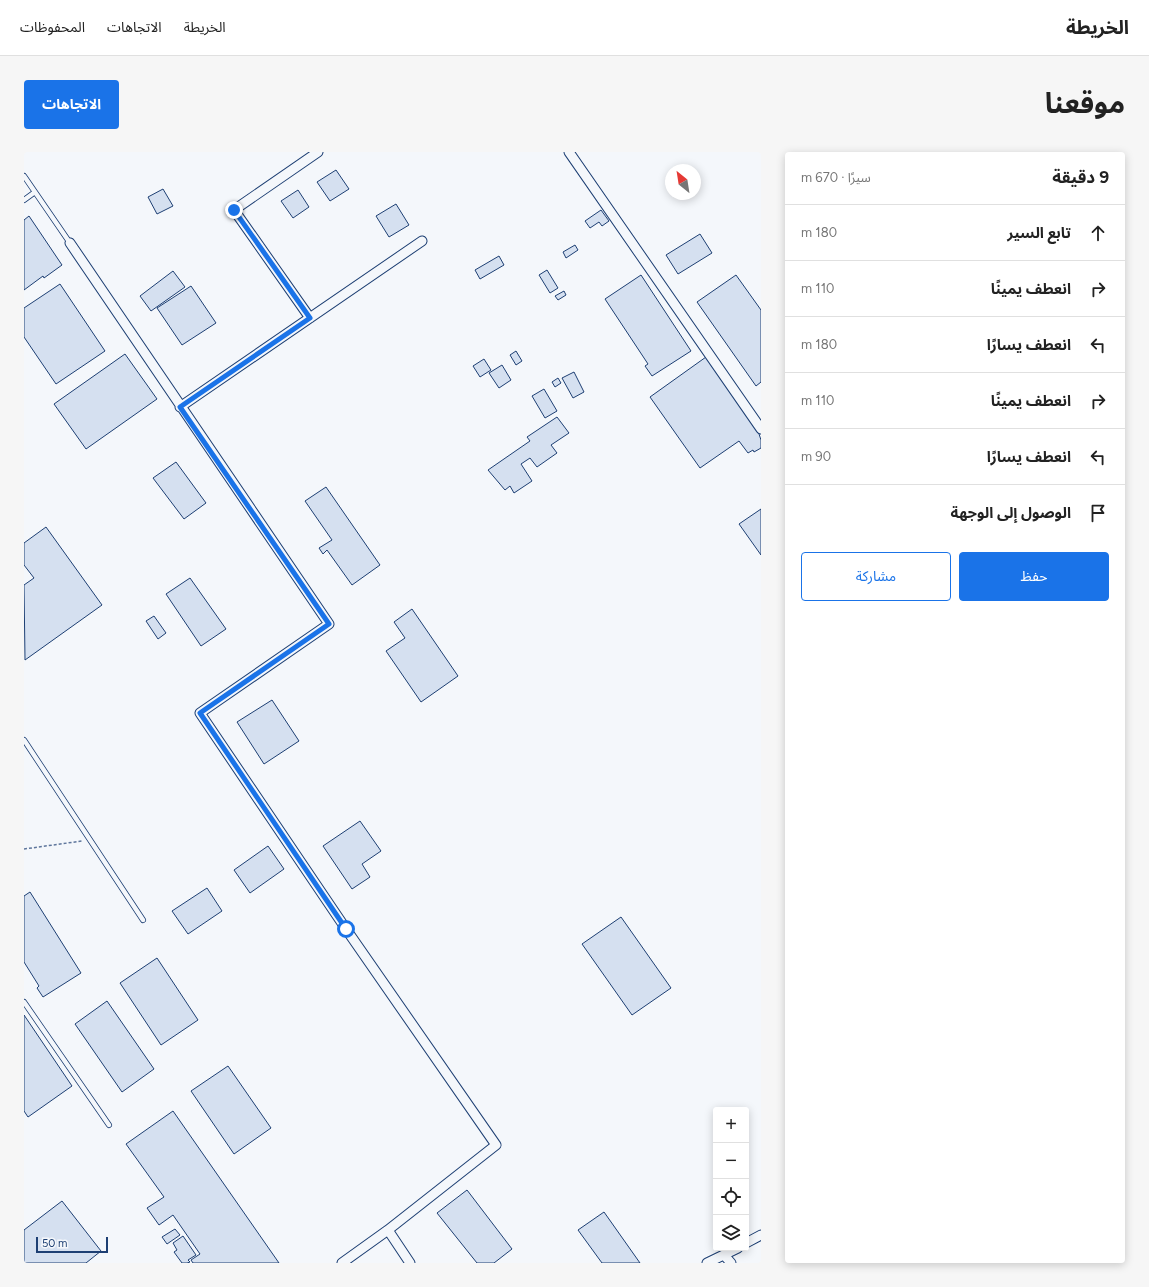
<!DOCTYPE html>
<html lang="ar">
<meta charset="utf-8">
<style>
:root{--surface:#fff;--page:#f6f6f6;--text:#222;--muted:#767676;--line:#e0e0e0;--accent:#1a73e8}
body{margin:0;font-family:Figtree,"Noto Sans Arabic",sans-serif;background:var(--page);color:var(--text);direction:rtl}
.controls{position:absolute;right:12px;bottom:12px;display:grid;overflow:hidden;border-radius:4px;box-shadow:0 2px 10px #0003}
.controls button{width:36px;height:36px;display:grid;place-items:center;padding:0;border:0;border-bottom:1px solid var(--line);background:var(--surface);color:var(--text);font:20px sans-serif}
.compass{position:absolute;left:641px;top:12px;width:36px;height:36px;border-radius:50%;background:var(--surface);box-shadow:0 2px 10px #0003;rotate:330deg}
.scale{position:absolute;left:12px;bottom:10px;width:72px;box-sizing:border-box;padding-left:4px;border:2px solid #1d3f73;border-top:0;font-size:11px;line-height:14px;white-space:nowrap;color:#1d3f73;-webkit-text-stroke:3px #f4f7fb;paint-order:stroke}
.stop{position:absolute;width:12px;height:12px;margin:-9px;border:3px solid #1a73e8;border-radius:50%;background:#fff}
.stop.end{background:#1a73e8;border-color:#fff;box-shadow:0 1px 4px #0008}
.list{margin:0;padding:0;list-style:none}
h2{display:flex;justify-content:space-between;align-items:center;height:52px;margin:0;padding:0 16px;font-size:17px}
h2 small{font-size:13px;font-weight:400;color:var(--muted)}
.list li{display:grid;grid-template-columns:26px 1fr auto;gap:12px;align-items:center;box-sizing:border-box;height:56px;padding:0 16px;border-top:1px solid var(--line)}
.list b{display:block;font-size:15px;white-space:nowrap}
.list em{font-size:13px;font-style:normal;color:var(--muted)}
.actions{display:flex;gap:8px;padding:12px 16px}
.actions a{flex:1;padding:9px 0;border:1px solid var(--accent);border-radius:4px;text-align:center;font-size:14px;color:var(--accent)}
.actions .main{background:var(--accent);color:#fff}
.icon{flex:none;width:22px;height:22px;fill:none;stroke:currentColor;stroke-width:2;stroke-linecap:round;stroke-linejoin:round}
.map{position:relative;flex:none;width:737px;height:1111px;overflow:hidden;direction:ltr;border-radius:4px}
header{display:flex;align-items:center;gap:24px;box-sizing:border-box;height:56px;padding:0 20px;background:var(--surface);border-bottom:1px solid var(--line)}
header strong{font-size:19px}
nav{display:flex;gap:22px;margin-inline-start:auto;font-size:14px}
.intro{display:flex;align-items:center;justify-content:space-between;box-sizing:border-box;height:96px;padding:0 24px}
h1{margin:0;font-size:28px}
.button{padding:10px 18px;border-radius:4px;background:var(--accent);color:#fff;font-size:14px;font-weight:700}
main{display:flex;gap:24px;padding:0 24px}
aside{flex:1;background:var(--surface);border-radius:4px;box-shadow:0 2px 10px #0003}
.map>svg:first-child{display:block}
</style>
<header>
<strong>الخريطة</strong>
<nav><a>الخريطة</a><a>الاتجاهات</a><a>المحفوظات</a></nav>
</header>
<div class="intro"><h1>موقعنا</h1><a class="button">الاتجاهات</a></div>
<main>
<aside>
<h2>9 دقيقة<small>سيرًا · 670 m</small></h2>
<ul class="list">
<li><svg class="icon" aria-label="ahead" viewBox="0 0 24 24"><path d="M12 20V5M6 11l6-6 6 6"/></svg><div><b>تابع السير</b></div><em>180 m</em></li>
<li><svg class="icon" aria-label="right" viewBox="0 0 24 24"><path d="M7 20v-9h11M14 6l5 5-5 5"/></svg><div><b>انعطف يمينًا</b></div><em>110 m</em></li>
<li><svg class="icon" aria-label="left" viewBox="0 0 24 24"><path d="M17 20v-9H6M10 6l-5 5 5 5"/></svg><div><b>انعطف يسارًا</b></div><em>180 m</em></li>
<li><svg class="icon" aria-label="right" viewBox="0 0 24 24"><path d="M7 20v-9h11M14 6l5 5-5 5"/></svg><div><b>انعطف يمينًا</b></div><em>110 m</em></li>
<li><svg class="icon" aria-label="left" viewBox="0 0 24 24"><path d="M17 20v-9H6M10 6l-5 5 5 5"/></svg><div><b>انعطف يسارًا</b></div><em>90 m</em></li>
<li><svg class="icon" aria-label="arrive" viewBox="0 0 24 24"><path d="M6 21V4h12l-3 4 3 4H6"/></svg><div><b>الوصول إلى الوجهة</b></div></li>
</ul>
<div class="actions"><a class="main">حفظ</a><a>مشاركة</a></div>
</aside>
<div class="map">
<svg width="737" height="1111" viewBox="0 0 737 1111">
<rect width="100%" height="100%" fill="#f4f7fb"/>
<path fill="#d5e0f0" stroke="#1d3f73" d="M 312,18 L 325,37 L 306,49 L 293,30 Z
M 139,37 L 149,54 L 133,62 L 124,45 Z
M 274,38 L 285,55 L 269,66 L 257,49 Z
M 372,52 L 385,73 L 365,85 L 352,64 Z
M 577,58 L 585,69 L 578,74 L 575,70 L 566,76 L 561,69 Z
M 5,64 L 38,113 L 20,126 L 19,124 L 0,138 L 0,68 Z
M 676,82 L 688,101 L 654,122 L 642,103 Z
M 551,93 L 554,98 L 542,106 L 539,100 Z
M 475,104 L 480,113 L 456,127 L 451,118 Z
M 523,118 L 534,136 L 526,141 L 515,123 Z
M 149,119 L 161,135 L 127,159 L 116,144 Z
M 617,123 L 667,199 L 628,224 L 621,214 L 624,212 L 581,147 Z
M 712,123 L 737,158 L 737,230 L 732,234 L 673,150 Z
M 36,132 L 81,199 L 32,232 L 0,185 L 0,156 Z
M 167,134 L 192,171 L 158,193 L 133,156 Z
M 540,139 L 542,143 L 534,148 L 531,144 Z
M 492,199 L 498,209 L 492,213 L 486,203 Z
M 101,202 L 133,247 L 62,297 L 30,252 Z
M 682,205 L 734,279 L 737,288 L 737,296 L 730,300 L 729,298 L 724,301 L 715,289 L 676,316 L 626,245 Z
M 460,207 L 467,218 L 456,225 L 449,214 Z
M 478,213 L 487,228 L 475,236 L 465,221 Z
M 550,220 L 560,240 L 549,246 L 538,226 Z
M 534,226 L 537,231 L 531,235 L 528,230 Z
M 520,237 L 533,259 L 521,266 L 508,244 Z
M 533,265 L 545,281 L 527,293 L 533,301 L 513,315 L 506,306 L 497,312 L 508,329 L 490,341 L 486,334 L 481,338 L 464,318 L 506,289 L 503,285 Z
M 152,310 L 182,351 L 160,367 L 129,326 Z
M 302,335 L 356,413 L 328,433 L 303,398 L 299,402 L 295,396 L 308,388 L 281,349 Z
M 737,357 L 737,403 L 715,372 Z
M 22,375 L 78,453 L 1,508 L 0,433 L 10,426 L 0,413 L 0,391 Z
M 166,426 L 202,477 L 177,494 L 142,442 Z
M 388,457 L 434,524 L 397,550 L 362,499 L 381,486 L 370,470 Z
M 130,464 L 142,481 L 134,487 L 122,469 Z
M 248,548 L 275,589 L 240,612 L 213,570 Z
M 336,669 L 357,699 L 338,712 L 346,725 L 328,737 L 299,694 Z
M 244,694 L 260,717 L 226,741 L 210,718 Z
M 183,736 L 198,759 L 164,782 L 148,759 Z
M 6,740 L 57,821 L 19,845 L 13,836 L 15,834 L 0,810 L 0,744 Z
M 597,765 L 647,836 L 608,863 L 558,792 Z
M 133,806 L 174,868 L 137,893 L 96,831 Z
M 83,849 L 130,917 L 98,940 L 51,872 Z
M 0,863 L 48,934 L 4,965 L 0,959 Z
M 204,914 L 247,976 L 210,1002 L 167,939 Z
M 149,959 L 255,1111 L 169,1111 L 167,1108 L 176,1102 L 149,1063 L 135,1073 L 123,1056 L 140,1045 L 102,992 Z
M 443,1038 L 488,1097 L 470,1111 L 453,1111 L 413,1061 Z
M 38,1049 L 77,1099 L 62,1111 L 0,1111 L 0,1078 Z
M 580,1060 L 616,1111 L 578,1111 L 554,1078 Z
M 151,1077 L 156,1083 L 143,1092 L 138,1085 Z
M 159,1084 L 172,1103 L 164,1108 L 166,1110 L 163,1111 L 158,1111 L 150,1100 L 153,1098 L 149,1091 Z"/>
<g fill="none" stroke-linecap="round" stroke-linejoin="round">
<defs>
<path id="service" d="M 0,24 L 46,91
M 0,48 L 11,40
M 0,588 L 119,768
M 0,850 L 85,973"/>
<path id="minor" d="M 545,0 L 737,277
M 46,91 L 305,472 L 176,561 L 322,777 L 472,993 L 364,1078
M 286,166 L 210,58 L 294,0
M 156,255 L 398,89
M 722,1091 L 737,1083
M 700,1103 L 707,1111
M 318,1111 L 364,1078 L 386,1111
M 683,1111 L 714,1096"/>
</defs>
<use href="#service" stroke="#1d3f73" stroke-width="6"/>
<use href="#minor" stroke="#1d3f73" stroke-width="11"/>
<path stroke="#5e769c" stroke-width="1.5" stroke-dasharray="3 2" stroke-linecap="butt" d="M 0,697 L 58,689"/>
<use href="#service" stroke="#f4f7fb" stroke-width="4.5"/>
<use href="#minor" stroke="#f4f7fb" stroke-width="9"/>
</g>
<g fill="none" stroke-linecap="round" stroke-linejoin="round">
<path stroke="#1a73e8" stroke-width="5" d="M 210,58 L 286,166 L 156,255 L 305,472 L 176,561 L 322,777"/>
</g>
</svg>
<div class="controls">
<button>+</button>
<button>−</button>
<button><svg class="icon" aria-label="locate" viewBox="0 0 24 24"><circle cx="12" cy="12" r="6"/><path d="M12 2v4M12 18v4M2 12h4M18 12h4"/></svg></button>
<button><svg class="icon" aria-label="layers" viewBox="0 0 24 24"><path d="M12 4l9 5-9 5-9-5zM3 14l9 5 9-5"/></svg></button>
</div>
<svg class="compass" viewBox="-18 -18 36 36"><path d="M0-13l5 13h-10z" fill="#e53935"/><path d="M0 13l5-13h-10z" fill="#767676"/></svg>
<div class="scale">50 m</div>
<div class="stop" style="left:322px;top:777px"></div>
<div class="stop end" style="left:210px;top:58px"></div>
</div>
</main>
